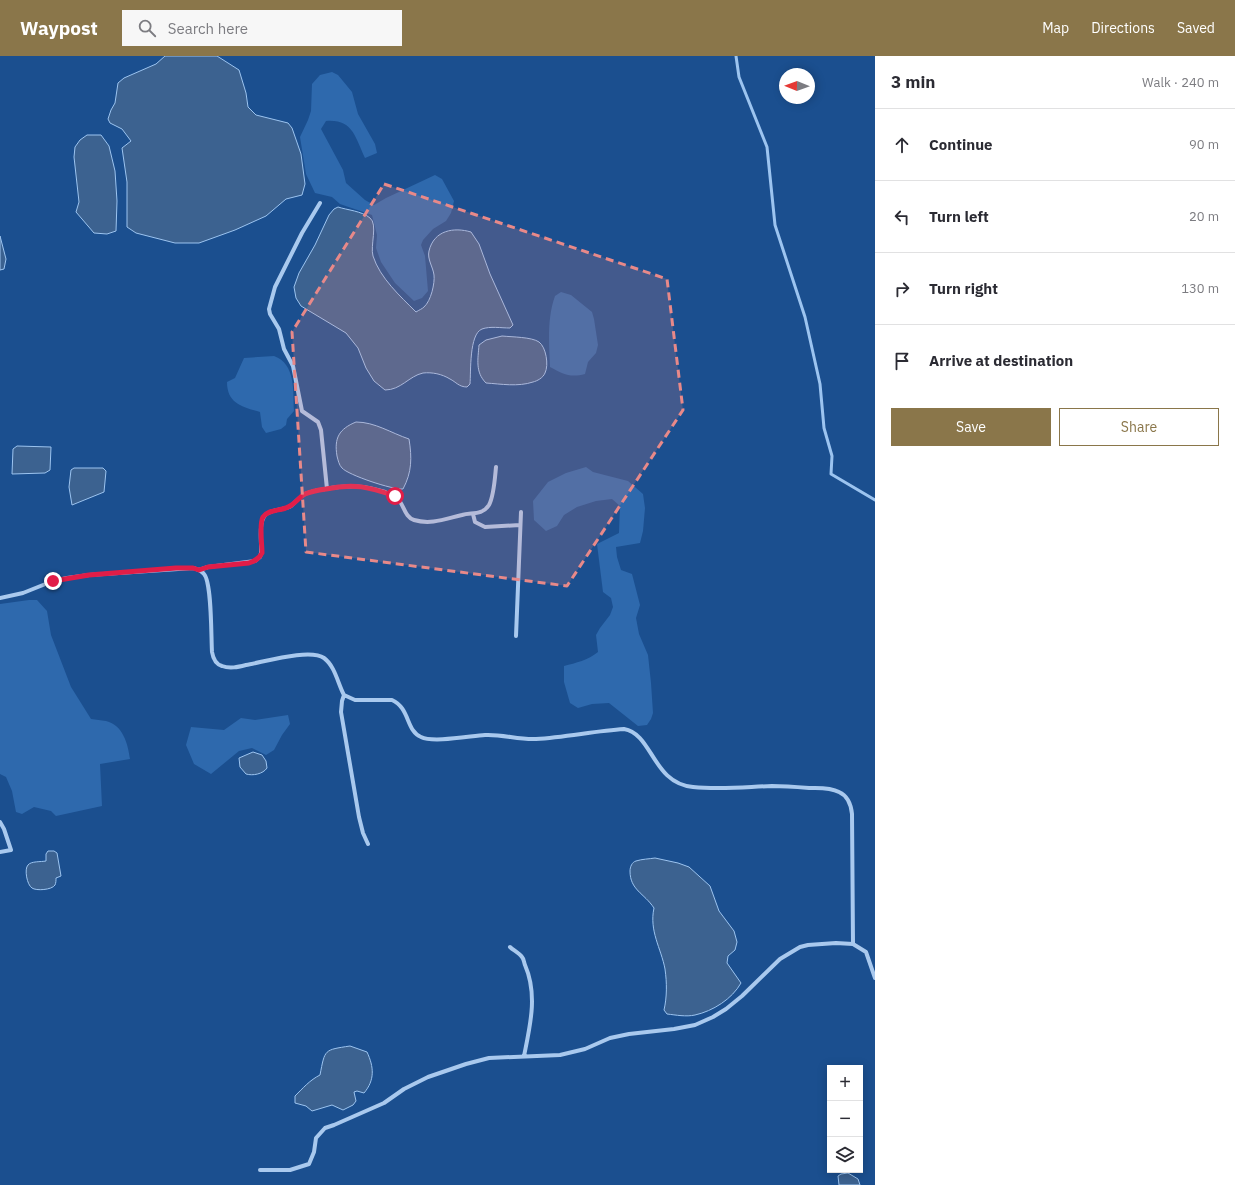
<!DOCTYPE html>
<meta charset="utf-8">
<style>
:root{--surface:#fff;--page:#f7f7f7;--text:#2b2b33;--muted:#7c7c81;--line:#e1e1e2;--accent:#8a764a}
body{margin:0;font-family:"IBM Plex Sans",sans-serif;background:var(--page);color:var(--text)}
.controls{position:absolute;right:12px;bottom:12px;display:grid;overflow:hidden;border-radius:0px;box-shadow:0 2px 10px #0003}
.controls button{width:36px;height:36px;display:grid;place-items:center;padding:0;border:0;border-bottom:1px solid var(--line);background:var(--surface);color:var(--text);font:20px sans-serif}
.compass{position:absolute;left:779px;top:12px;width:36px;height:36px;border-radius:50%;background:var(--surface);box-shadow:0 2px 10px #0003;rotate:271deg}
.stop{position:absolute;width:12px;height:12px;margin:-9px;border:3px solid #e11d48;border-radius:50%;background:#fff}
.stop.end{background:#e11d48;border-color:#fff;box-shadow:0 1px 4px #0008}
.list{margin:0;padding:0;list-style:none}
h2{display:flex;justify-content:space-between;align-items:center;height:52px;margin:0;padding:0 16px;font-size:17px}
h2 small{font-size:13px;font-weight:400;color:var(--muted)}
.list li{display:grid;grid-template-columns:26px 1fr auto;gap:12px;align-items:center;box-sizing:border-box;height:72px;padding:0 16px;border-top:1px solid var(--line)}
.list b{display:block;font-size:15px;white-space:nowrap}
.list em{font-size:13px;font-style:normal;color:var(--muted)}
.actions{display:flex;gap:8px;padding:12px 16px}
.actions a{flex:1;padding:9px 0;border:1px solid var(--accent);border-radius:0px;text-align:center;font-size:14px;color:var(--accent)}
.actions .main{background:var(--accent);color:#fff}
.icon{flex:none;width:22px;height:22px;fill:none;stroke:currentColor;stroke-width:2;stroke-linecap:round;stroke-linejoin:round}
.map{position:relative;flex:none;width:875px;height:1129px;overflow:hidden}
header{display:flex;align-items:center;gap:24px;box-sizing:border-box;height:56px;padding:0 20px;background:var(--accent);color:#fff}
header strong{font-size:19px}
nav{display:flex;gap:22px;margin-inline-start:auto;font-size:14px}
.search{width:280px;height:36px;background:var(--page);display:flex;align-items:center;gap:10px;box-sizing:border-box;padding:0 14px;border-radius:0px;color:var(--muted);font-size:15px}
main{display:flex}
aside{flex:1;background:var(--surface)}
.map>svg:first-child{display:block}
</style>
<header>
<strong>Waypost</strong>
<div class="search"><svg class="icon" aria-label="search" viewBox="0 0 24 24"><circle cx="10" cy="10" r="6"/><path d="M15 15l6 6"/></svg>Search here</div>
<nav><a>Map</a><a>Directions</a><a>Saved</a></nav>
</header>
<main>
<div class="map">
<svg width="875" height="1129" viewBox="0 0 875 1129">
<rect width="100%" height="100%" fill="#1b4f8f"/>
<path fill="#2e69ad" d="M 332,16 L 338,19 L 352,36 L 358,58 L 375,88 L 377,97 L 365,102 C 355,81 353,63 326,65 L 321,73 L 343,114 L 346,127 L 365,144 L 374,149 L 386,142 L 435,119 L 442,123 L 454,145 L 451,157 L 446,165 L 433,173 L 423,184 L 421,189 L 425,200 L 428,235 L 422,242 L 414,245 L 395,227 L 381,206 L 376,192 L 377,179 L 372,159 L 340,148 L 332,141 L 315,137 L 306,118 L 300,81 L 308,64 L 311,55 L 312,28 L 320,19 Z
M 561,236 L 571,239 L 592,256 L 594,263 L 598,289 L 596,297 L 588,306 L 585,318 C 570,322 563,318 550,311 C 549,288 547,262 555,240 Z
M 274,300 C 296,308 293,335 294,355 L 287,363 L 286,369 L 281,373 L 266,377 L 262,371 L 260,356 C 243,351 227,348 227,326 L 235,322 L 244,302 Z
M 586,411 L 593,416 L 628,425 L 643,438 L 645,452 L 643,475 L 640,487 L 616,491 L 617,501 L 621,514 L 632,518 L 640,549 L 636,562 L 639,578 L 648,599 L 651,627 L 653,657 L 651,663 L 647,669 L 638,670 L 609,647 L 592,648 L 578,652 L 570,647 L 564,626 L 564,610 C 576,607 588,604 598,596 L 596,579 L 600,572 L 610,559 L 613,551 L 611,542 L 603,536 L 597,488 L 619,477 L 620,450 L 612,443 L 596,445 L 577,451 L 564,459 L 557,470 L 546,475 L 534,464 L 533,445 L 548,426 L 566,417 Z
M 29,544 L 37,544 L 47,555 L 51,579 L 71,631 L 91,663 C 96,664 101,664 106,665 C 123,669 128,688 130,703 L 100,708 L 102,750 L 56,760 L 51,755 L 34,751 L 22,758 L 16,756 L 12,735 L 6,721 L 0,718 L 0,548 Z
M 288,659 L 290,668 L 282,679 L 274,694 L 266,699 L 252,692 L 239,695 L 211,718 L 194,708 L 186,689 L 191,671 L 224,674 L 241,662 L 255,664 Z"/>
<path fill="#3c6290" stroke="#9cc4f0" d="M 165,0 L 217,0 L 239,14 L 246,37 L 248,51 L 256,59 L 288,67 L 292,72 L 301,98 L 305,128 L 302,139 L 286,143 L 266,160 L 235,174 L 199,187 L 175,187 L 136,177 L 127,171 L 127,126 L 122,92 L 131,85 L 122,73 L 110,67 L 108,63 L 111,54 L 115,47 L 118,27 L 124,22 L 156,8 Z
M 87,79 L 101,79 L 109,90 L 115,115 L 117,145 L 116,175 L 107,178 L 94,177 L 76,156 L 79,146 L 74,101 L 75,91 L 80,84 Z
M 338,151 C 347,154 362,155 370,162 C 378,168 370,190 373,200 C 380,222 400,240 416,256 C 419,254 422,253 424,251 C 431,245 435,227 434,219 C 433,211 427,203 429,195 C 434,174 454,171 471,176 L 479,188 L 490,218 L 513,269 L 510,272 C 501,272 490,270 482,273 C 469,278 471,316 470,328 L 467,331 C 459,331 456,326 450,323 C 442,318 432,316 423,317 C 409,320 401,334 385,334 L 374,325 L 366,312 L 358,292 L 346,277 L 301,250 L 296,242 L 294,231 L 299,217 L 315,189 L 329,159 L 334,153 Z
M 0,180 L 6,203 L 4,213 L 0,214 Z
M 502,280 C 512,281 532,281 539,286 C 546,291 549,309 545,317 C 543,322 537,325 533,326 C 518,331 501,328 486,327 C 475,316 478,303 479,289 L 486,284 Z
M 356,366 C 375,366 391,377 409,383 C 412,402 412,416 403,433 C 393,434 348,419 342,412 C 339,409 338,404 337,400 C 334,382 339,373 356,366 Z
M 17,390 L 51,391 L 50,414 L 45,417 L 12,418 L 13,393 Z
M 74,412 L 103,412 L 106,415 L 104,436 L 72,449 L 69,431 L 71,414 Z
M 253,696 L 262,699 L 266,705 L 267,712 C 263,718 253,720 246,718 L 240,711 L 239,702 Z
M 48,795 L 54,795 L 57,797 L 61,820 L 56,822 C 56,824 56,827 55,829 C 52,834 36,835 32,832 C 27,829 24,813 28,809 C 31,805 41,806 46,805 L 46,798 Z
M 655,802 L 678,807 L 689,811 L 710,830 L 719,855 L 734,875 L 737,886 L 735,894 L 728,900 L 727,907 L 741,927 C 732,943 713,955 695,959 C 686,961 676,959 667,958 L 664,954 C 667,941 667,927 665,913 C 661,892 649,875 654,852 C 644,837 630,834 630,815 C 630,811 632,806 636,805 C 642,803 649,803 655,802 Z
M 350,990 L 367,996 C 374,1011 375,1024 364,1037 L 357,1035 L 354,1036 L 356,1045 L 353,1049 L 343,1054 L 332,1049 L 312,1055 L 306,1050 L 295,1047 L 295,1040 C 303,1032 310,1024 320,1019 C 325,993 324,994 350,990 Z
M 848,1117 L 858,1123 L 860,1129 L 839,1129 L 838,1120 L 841,1118 Z"/>
<g fill="none" stroke-linecap="round" stroke-linejoin="round">
<path stroke="#9cc4f0" stroke-width="3" d="M 736,0 L 739,21 L 767,91 L 775,169 L 805,261 L 820,328 L 824,372 L 832,400 L 831,418 L 875,444"/>
<path stroke="#a9c9ee" stroke-width="4" d="M 320,147 L 302,177 L 275,231 L 269,253 L 270,258 L 279,273 L 284,293 L 293,310 L 302,355 L 318,366 L 321,374 L 327,433
M 473,458 L 475,466 L 485,471 L 520,469
M 199,514 L 208,511 L 255,505 L 260,501 L 261,497 C 262,487 257,462 268,457 C 275,453 284,454 291,450 C 296,446 299,441 305,438 C 311,435 319,434 325,433 C 348,429 364,429 385,436 C 389,438 393,439 396,441 C 404,447 404,461 414,464 C 431,469 445,463 462,459 C 471,456 482,460 489,449 C 494,440 495,421 496,411
M 0,542 L 23,537 L 53,525 L 67,522 L 89,519 L 193,512 C 197,513 201,514 204,518 C 212,527 211,581 212,596 C 213,602 215,608 222,610 C 230,613 238,611 246,609 C 264,606 310,592 324,602 C 335,610 338,628 344,639 L 355,644 L 392,644 C 410,652 406,675 421,681 C 433,687 470,680 485,679 C 502,678 519,684 536,683 C 566,681 595,675 624,673 C 653,678 652,727 693,731 C 720,734 745,731 772,730 C 784,730 797,731 809,732 C 818,732 830,731 839,736 C 848,740 851,748 852,758 L 853,888
M 516,580 L 521,456
M 344,639 L 342,645 L 341,656 L 359,761 L 363,777 L 368,788
M 0,766 L 4,773 L 11,794 L 0,796
M 510,891 C 513,894 519,897 522,901 C 524,903 524,907 525,909 C 538,939 530,970 524,1000
M 260,1114 L 290,1114 L 309,1108 L 314,1096 L 316,1082 L 325,1072 L 334,1069 L 384,1047 L 404,1033 L 428,1021 L 466,1008 L 489,1002 L 560,999 L 585,993 L 610,982 L 629,978 L 674,973 L 695,969 L 713,961 L 726,953 L 742,940 L 780,903 L 800,891 L 808,889 L 836,887 L 853,888 L 866,896 L 875,922"/>
</g>
<g fill="none" stroke-linecap="round" stroke-linejoin="round">
<path stroke="#e11d48" stroke-width="5" d="M 53,525 L 89,519 L 176,512 L 193,512 L 199,514 L 208,511 L 249,507 C 255,505 259,503 262,497 C 262,488 259,468 263,461 C 268,453 281,455 288,451 C 295,448 299,441 305,438 C 312,435 319,434 326,433 C 354,427 369,431 395,440"/>
</g>
<path fill="#e88989" fill-opacity="0.2" stroke="#e88989" stroke-width="3" stroke-dasharray="8 5" stroke-linejoin="round" d="M 384,128 L 667,223 L 683,354 L 567,530 L 306,496 L 292,276 Z"/>
</svg>
<div class="controls">
<button>+</button>
<button>−</button>
<button><svg class="icon" aria-label="layers" viewBox="0 0 24 24"><path d="M12 4l9 5-9 5-9-5zM3 14l9 5 9-5"/></svg></button>
</div>
<svg class="compass" viewBox="-18 -18 36 36"><path d="M0-13l5 13h-10z" fill="#e53935"/><path d="M0 13l5-13h-10z" fill="#7c7c81"/></svg>
<div class="stop" style="left:395px;top:440px"></div>
<div class="stop end" style="left:53px;top:525px"></div>
</div>
<aside>
<h2>3 min<small>Walk · 240 m</small></h2>
<ul class="list">
<li><svg class="icon" aria-label="ahead" viewBox="0 0 24 24"><path d="M12 20V5M6 11l6-6 6 6"/></svg><div><b>Continue</b></div><em>90 m</em></li>
<li><svg class="icon" aria-label="left" viewBox="0 0 24 24"><path d="M17 20v-9H6M10 6l-5 5 5 5"/></svg><div><b>Turn left</b></div><em>20 m</em></li>
<li><svg class="icon" aria-label="right" viewBox="0 0 24 24"><path d="M7 20v-9h11M14 6l5 5-5 5"/></svg><div><b>Turn right</b></div><em>130 m</em></li>
<li><svg class="icon" aria-label="arrive" viewBox="0 0 24 24"><path d="M6 21V4h12l-3 4 3 4H6"/></svg><div><b>Arrive at destination</b></div></li>
</ul>
<div class="actions"><a class="main">Save</a><a>Share</a></div>
</aside>
</main>
